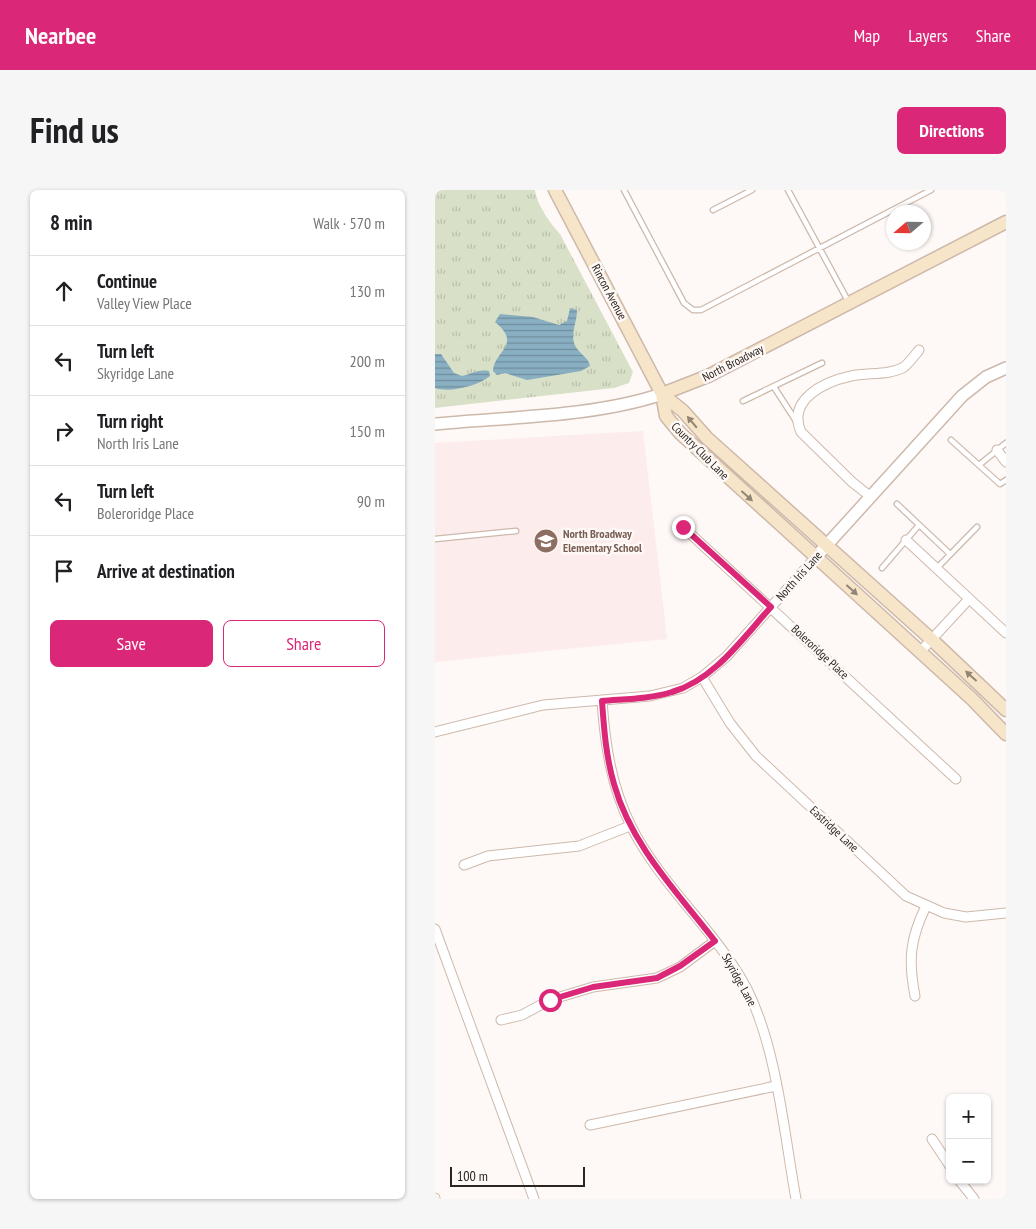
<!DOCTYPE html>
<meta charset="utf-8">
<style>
:root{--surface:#fff;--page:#f6f6f6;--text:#202124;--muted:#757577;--line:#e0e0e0;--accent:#db2777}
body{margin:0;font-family:"PT Sans Narrow",sans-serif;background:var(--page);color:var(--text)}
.controls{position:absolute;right:15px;bottom:15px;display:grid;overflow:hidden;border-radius:8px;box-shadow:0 1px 4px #0004}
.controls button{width:45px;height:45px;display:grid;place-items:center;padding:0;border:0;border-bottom:1px solid var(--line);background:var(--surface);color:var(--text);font:25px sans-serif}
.compass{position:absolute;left:451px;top:15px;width:45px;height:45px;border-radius:50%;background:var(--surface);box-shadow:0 1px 4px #0004;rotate:250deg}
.scale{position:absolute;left:15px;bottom:12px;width:135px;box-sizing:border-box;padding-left:5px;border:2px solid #2c251f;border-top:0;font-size:14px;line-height:18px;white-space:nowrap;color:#2c251f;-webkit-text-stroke:4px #fef9f6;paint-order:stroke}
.stop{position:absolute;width:15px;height:15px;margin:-11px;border:4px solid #db2777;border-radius:50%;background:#fff}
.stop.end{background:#db2777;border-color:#fff;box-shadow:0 1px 5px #0008}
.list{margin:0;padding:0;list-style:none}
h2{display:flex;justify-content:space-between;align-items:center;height:65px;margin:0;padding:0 20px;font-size:21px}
h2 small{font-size:16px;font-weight:400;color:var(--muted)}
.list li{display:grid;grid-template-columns:32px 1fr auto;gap:15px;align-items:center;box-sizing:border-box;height:70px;padding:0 20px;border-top:1px solid var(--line)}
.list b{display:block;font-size:19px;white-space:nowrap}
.list p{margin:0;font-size:16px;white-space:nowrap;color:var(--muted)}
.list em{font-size:16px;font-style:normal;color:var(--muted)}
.actions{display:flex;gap:10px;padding:15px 20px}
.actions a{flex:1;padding:11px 0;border:1px solid var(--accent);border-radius:8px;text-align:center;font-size:18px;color:var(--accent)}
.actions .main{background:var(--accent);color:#fff}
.icon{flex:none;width:28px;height:28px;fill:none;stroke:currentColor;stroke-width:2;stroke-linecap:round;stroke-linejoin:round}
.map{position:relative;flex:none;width:571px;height:1009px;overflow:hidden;border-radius:8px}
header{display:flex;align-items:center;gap:30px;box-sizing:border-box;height:70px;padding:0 25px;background:var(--accent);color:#fff}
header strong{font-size:24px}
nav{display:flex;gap:28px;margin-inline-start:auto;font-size:18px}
.intro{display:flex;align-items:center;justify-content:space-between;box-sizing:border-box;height:120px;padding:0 30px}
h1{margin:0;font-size:35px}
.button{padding:12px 22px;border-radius:8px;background:var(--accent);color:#fff;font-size:18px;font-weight:700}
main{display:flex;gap:30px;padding:0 30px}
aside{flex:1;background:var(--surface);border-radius:8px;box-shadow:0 1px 4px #0004}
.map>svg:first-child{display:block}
</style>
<header>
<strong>Nearbee</strong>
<nav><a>Map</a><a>Layers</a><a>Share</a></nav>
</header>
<div class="intro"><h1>Find us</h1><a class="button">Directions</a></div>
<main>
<aside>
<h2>8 min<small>Walk · 570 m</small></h2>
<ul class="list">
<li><svg class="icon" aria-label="ahead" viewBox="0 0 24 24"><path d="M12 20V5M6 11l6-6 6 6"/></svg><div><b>Continue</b><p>Valley View Place</p></div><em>130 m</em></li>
<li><svg class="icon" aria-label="left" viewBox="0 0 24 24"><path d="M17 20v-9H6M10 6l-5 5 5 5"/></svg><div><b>Turn left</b><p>Skyridge Lane</p></div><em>200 m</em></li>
<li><svg class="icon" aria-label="right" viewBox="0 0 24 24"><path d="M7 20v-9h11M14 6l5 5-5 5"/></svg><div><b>Turn right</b><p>North Iris Lane</p></div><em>150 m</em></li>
<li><svg class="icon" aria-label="left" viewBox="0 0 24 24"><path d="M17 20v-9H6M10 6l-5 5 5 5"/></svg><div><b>Turn left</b><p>Boleroridge Place</p></div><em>90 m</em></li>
<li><svg class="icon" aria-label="arrive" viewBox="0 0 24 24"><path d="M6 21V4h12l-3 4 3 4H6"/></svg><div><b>Arrive at destination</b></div></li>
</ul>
<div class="actions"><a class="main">Save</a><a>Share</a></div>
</aside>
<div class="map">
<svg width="571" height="1009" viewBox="0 0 571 1009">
<defs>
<pattern id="grass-tufts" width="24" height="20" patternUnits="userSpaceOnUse" patternTransform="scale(1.25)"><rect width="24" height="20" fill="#d8e0c7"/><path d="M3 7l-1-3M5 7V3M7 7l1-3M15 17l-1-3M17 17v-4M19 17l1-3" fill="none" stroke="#bac0aa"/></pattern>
<pattern id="water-rules" width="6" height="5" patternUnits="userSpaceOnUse" patternTransform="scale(1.25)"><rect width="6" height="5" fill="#89afc2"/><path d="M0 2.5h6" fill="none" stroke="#708e9d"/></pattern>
</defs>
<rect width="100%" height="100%" fill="#fef9f6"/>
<path fill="#fceceb" d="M 208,241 L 232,449 L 0,472 L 0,253 Z"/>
<path fill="url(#grass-tufts)" d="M 0,0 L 100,0 C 102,15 115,33 125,44 L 198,182 L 194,193 L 179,198 L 0,218 Z"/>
<path fill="url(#water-rules)" d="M 135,118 L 142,120 C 142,132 136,142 139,153 C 142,163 154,167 155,176 L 146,181 L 92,190 L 70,183 L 62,185 L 58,181 C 59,161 88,155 60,132 L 65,124 L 98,127 L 124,135 L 132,131 Z
M 0,164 L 6,164 L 19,183 L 27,186 C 37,184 43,179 54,181 L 55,186 C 43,196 15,203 0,198 Z"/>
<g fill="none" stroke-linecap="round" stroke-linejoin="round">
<defs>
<path id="service" d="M 189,0 L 249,113 L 258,120 L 266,120 L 496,0
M 353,0 L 413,111
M 278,20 L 317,0
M 339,197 L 361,231
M 308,211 L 387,173
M 516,250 L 565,294 L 571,290
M 544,275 L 571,253
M 462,314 L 515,364
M 0,349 L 81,341
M 447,378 L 484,335
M 501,379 L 542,337"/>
<path id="minor" d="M 562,260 L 571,272
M 436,307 L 417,292 L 366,242 C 352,210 388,192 416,186 C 433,182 453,186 469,177 C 474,173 480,165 484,160
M 248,337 L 521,589
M 471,350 L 571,443
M 485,462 L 534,409
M 267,487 L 295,533 L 321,566 L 471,706 L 509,723 L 531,727 L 571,723
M 167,511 C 170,554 176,596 196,636 C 226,696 281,740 312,799 C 342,859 349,943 361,1009
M 0,542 L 108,515 L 215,506 L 248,498 L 267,487 L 291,467 L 380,368
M 29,675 L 53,666 L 144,656 L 195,636
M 0,739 L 99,1009
M 480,806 C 473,770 475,749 491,716
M 66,830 L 87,825 L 115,810 L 158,797 L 222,788 L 245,777 L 280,751
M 155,935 L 341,896
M 497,949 L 515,976
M 524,990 L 539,1009
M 0,1008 L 0,1009"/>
<path id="tertiary" d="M 0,234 C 72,227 159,227 227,204
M 380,368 L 527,206 L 551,187 L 571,178"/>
<path id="secondary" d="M 120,0 L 227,204 L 231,226 L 245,243 L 537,509 L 571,544
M 227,204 L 248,221 L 272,248 L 496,449 L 571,520
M 227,204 L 273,186 L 571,32"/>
</defs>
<use href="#service" stroke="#cdb9ab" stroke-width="7"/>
<use href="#minor" stroke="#cdb9ab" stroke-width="11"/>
<use href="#tertiary" stroke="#cdb9ab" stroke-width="14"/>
<use href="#secondary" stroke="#cdb9ab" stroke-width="15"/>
<use href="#service" stroke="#fff" stroke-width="4.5"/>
<use href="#minor" stroke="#fff" stroke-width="9"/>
<use href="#tertiary" stroke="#fff" stroke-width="11"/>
<use href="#secondary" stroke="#f6e5c8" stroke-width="12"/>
</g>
<defs><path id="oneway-solid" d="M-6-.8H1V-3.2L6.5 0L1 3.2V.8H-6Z" transform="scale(1.25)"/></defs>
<g fill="#918574">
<use href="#oneway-solid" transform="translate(257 232) rotate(-130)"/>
<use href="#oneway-solid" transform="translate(312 306) rotate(42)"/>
<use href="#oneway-solid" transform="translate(417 400) rotate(42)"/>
<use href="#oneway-solid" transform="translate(536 486) rotate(-138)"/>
</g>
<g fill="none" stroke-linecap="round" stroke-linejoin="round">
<path stroke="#db2777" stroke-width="6" d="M 115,810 L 158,797 L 222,788 L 245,776 L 280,751 C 242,702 196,655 179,594 C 171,567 169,539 167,511 C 190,509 215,509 237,502 C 279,490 308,448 336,417 L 248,337"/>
</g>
<defs>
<symbol id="school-disc" viewBox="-11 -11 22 22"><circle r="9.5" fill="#8d6e63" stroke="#fef9f6"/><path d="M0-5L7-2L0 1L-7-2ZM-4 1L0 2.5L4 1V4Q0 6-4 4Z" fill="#fff"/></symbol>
</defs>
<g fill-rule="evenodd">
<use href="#school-disc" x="97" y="337" width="28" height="28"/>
</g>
<g text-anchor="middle" stroke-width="5" stroke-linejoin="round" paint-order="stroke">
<g font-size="12" fill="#2c251f" stroke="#fef9f6">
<text transform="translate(174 102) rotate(62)" y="4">Rincon Avenue</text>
<text transform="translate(298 173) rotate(-27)" y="4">North Broadway</text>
<text transform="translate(265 261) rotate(45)" y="4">Country Club Lane</text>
<text transform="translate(364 386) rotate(-48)" y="4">North Iris Lane</text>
<text transform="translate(385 462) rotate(43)" y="4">Boleroridge Place</text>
<text transform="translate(399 639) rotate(43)" y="4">Eastridge Lane</text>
<text transform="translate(304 790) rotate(61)" y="4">Skyridge Lane</text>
</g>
<g font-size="12" font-weight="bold" fill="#785e54" stroke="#fef9f6" text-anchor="start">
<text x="128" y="348">North Broadway<tspan x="128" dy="14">Elementary School</tspan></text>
</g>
</g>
</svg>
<div class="controls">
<button>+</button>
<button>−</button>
</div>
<svg class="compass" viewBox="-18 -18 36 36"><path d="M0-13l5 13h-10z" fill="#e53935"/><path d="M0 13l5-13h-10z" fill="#757577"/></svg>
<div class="scale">100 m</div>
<div class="stop" style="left:115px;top:810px"></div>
<div class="stop end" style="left:248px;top:337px"></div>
</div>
</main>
